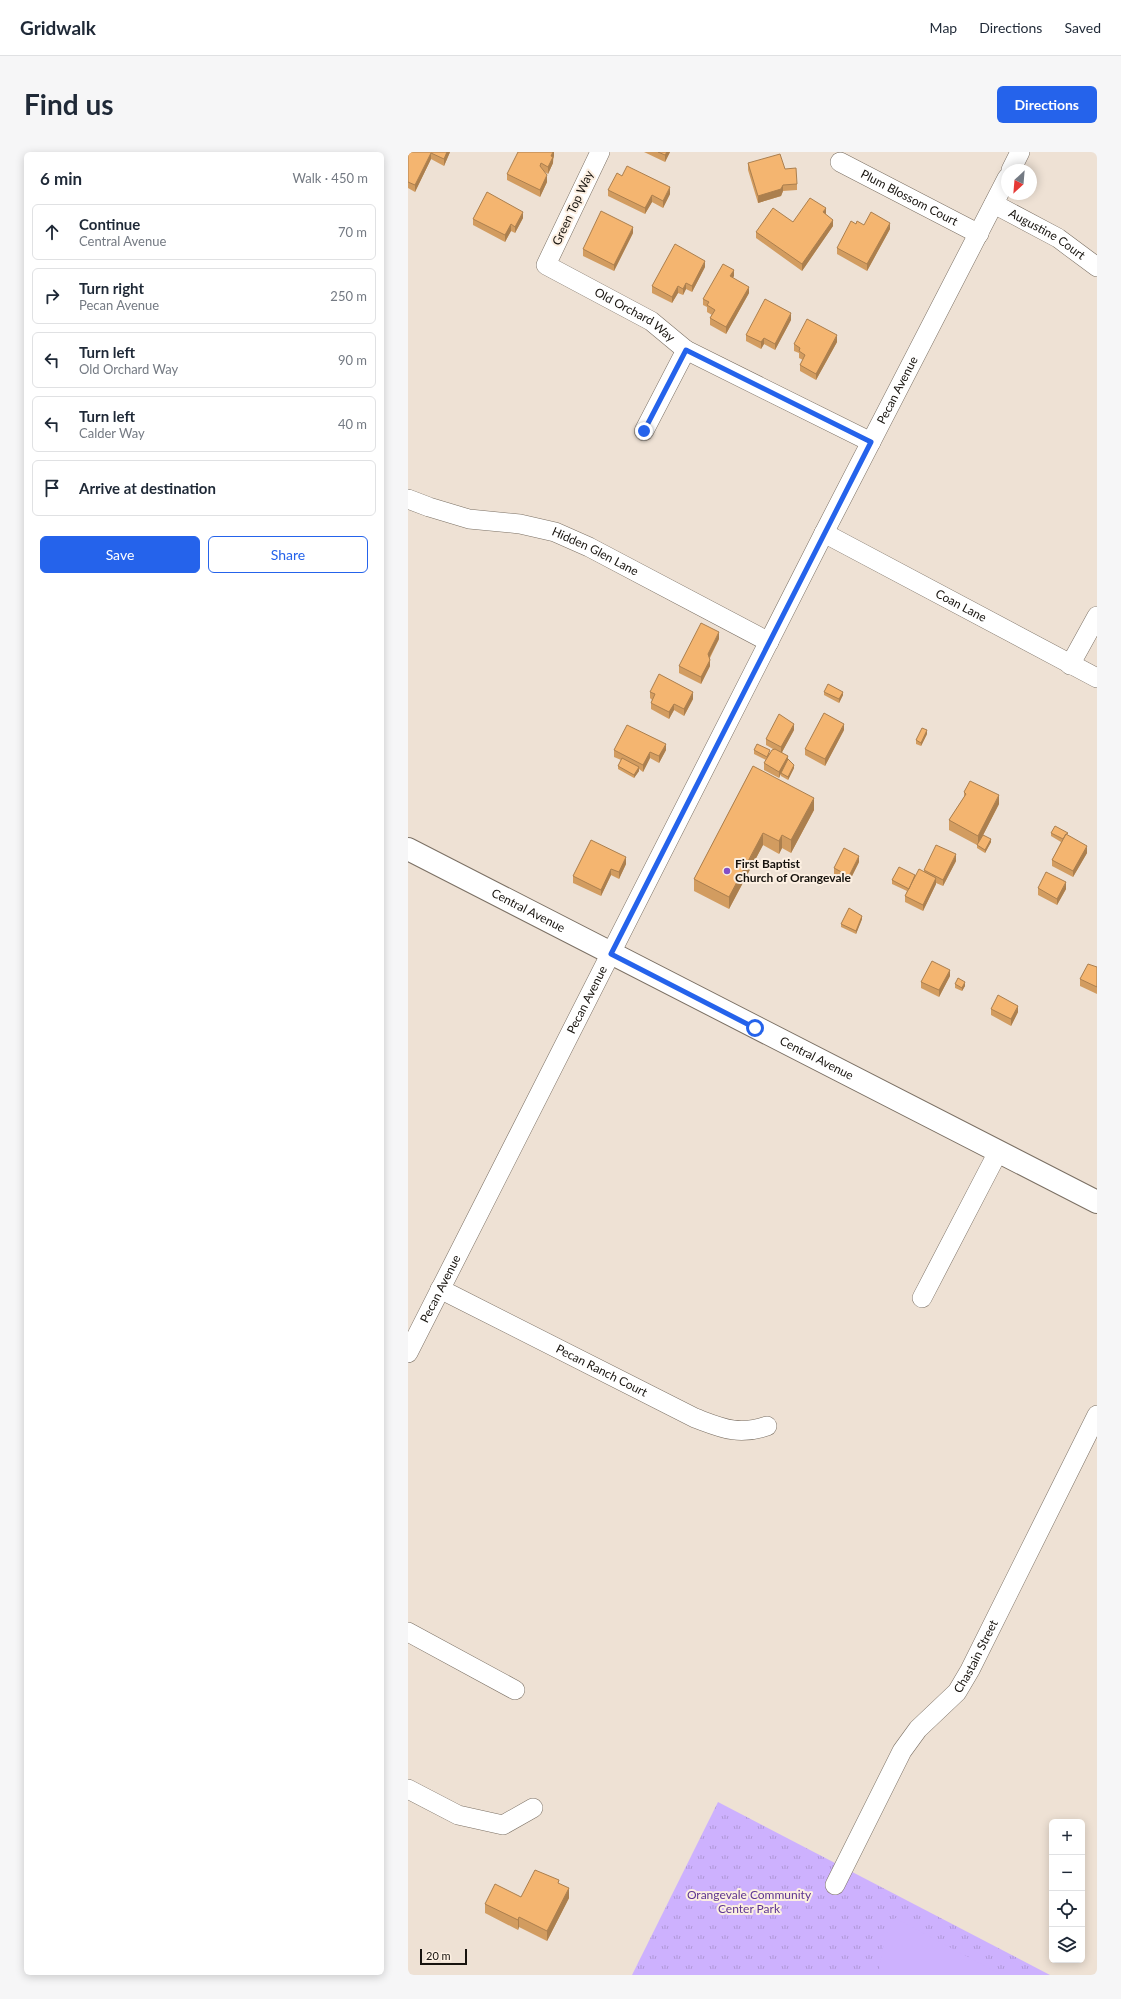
<!DOCTYPE html>
<meta charset="utf-8">
<style>
:root{--surface:#fff;--page:#f6f6f7;--text:#1f2937;--muted:#747a83;--line:#e0e1e3;--accent:#2563eb}
body{margin:0;font-family:Lato,sans-serif;background:var(--page);color:var(--text)}
.controls{position:absolute;right:12px;bottom:12px;display:grid;overflow:hidden;border-radius:6px;box-shadow:0 2px 10px #0003}
.controls button{width:36px;height:36px;display:grid;place-items:center;padding:0;border:0;border-bottom:1px solid var(--line);background:var(--surface);color:var(--text);font:20px sans-serif}
.compass{position:absolute;left:593px;top:12px;width:36px;height:36px;border-radius:50%;background:var(--surface);box-shadow:0 2px 10px #0003;rotate:206deg}
.scale{position:absolute;left:12px;bottom:10px;width:47px;box-sizing:border-box;padding-left:4px;border:2px solid #17130e;border-top:0;font-size:11px;line-height:14px;white-space:nowrap;color:#17130e;-webkit-text-stroke:3px #fcefe1;paint-order:stroke}
.stop{position:absolute;width:12px;height:12px;margin:-9px;border:3px solid #2563eb;border-radius:50%;background:#fff}
.stop.end{background:#2563eb;border-color:#fff;box-shadow:0 1px 4px #0008}
.list{margin:0;padding:0;list-style:none}
h2{display:flex;justify-content:space-between;align-items:center;height:52px;margin:0;padding:0 16px;font-size:17px}
h2 small{font-size:13px;font-weight:400;color:var(--muted)}
.list li{display:grid;grid-template-columns:26px 1fr auto;gap:12px;align-items:center;box-sizing:border-box;height:56px;margin:0 8px 8px;padding:0 8px;border:1px solid var(--line);border-radius:6px}
.list b{display:block;font-size:15px;white-space:nowrap}
.list p{margin:0;font-size:13px;white-space:nowrap;color:var(--muted)}
.list em{font-size:13px;font-style:normal;color:var(--muted)}
.actions{display:flex;gap:8px;padding:12px 16px}
.actions a{flex:1;padding:9px 0;border:1px solid var(--accent);border-radius:6px;text-align:center;font-size:14px;color:var(--accent)}
.actions .main{background:var(--accent);color:#fff}
.icon{flex:none;width:22px;height:22px;fill:none;stroke:currentColor;stroke-width:2;stroke-linecap:round;stroke-linejoin:round}
.map{position:relative;flex:none;width:689px;height:1823px;overflow:hidden;border-radius:6px}
header{display:flex;align-items:center;gap:24px;box-sizing:border-box;height:56px;padding:0 20px;background:var(--surface);border-bottom:1px solid var(--line)}
header strong{font-size:19px}
nav{display:flex;gap:22px;margin-inline-start:auto;font-size:14px}
.intro{display:flex;align-items:center;justify-content:space-between;box-sizing:border-box;height:96px;padding:0 24px}
h1{margin:0;font-size:28px}
.button{padding:10px 18px;border-radius:6px;background:var(--accent);color:#fff;font-size:14px;font-weight:700}
main{display:flex;gap:24px;padding:0 24px}
aside{flex:1;background:var(--surface);border-radius:6px;box-shadow:0 2px 10px #0003}
.map>svg:first-child{display:block}
</style>
<header>
<strong>Gridwalk</strong>
<nav><a>Map</a><a>Directions</a><a>Saved</a></nav>
</header>
<div class="intro"><h1>Find us</h1><a class="button">Directions</a></div>
<main>
<aside>
<h2>6 min<small>Walk · 450 m</small></h2>
<ul class="list">
<li><svg class="icon" aria-label="ahead" viewBox="0 0 24 24"><path d="M12 20V5M6 11l6-6 6 6"/></svg><div><b>Continue</b><p>Central Avenue</p></div><em>70 m</em></li>
<li><svg class="icon" aria-label="right" viewBox="0 0 24 24"><path d="M7 20v-9h11M14 6l5 5-5 5"/></svg><div><b>Turn right</b><p>Pecan Avenue</p></div><em>250 m</em></li>
<li><svg class="icon" aria-label="left" viewBox="0 0 24 24"><path d="M17 20v-9H6M10 6l-5 5 5 5"/></svg><div><b>Turn left</b><p>Old Orchard Way</p></div><em>90 m</em></li>
<li><svg class="icon" aria-label="left" viewBox="0 0 24 24"><path d="M17 20v-9H6M10 6l-5 5 5 5"/></svg><div><b>Turn left</b><p>Calder Way</p></div><em>40 m</em></li>
<li><svg class="icon" aria-label="arrive" viewBox="0 0 24 24"><path d="M6 21V4h12l-3 4 3 4H6"/></svg><div><b>Arrive at destination</b></div></li>
</ul>
<div class="actions"><a class="main">Save</a><a>Share</a></div>
</aside>
<div class="map">
<svg width="689" height="1823" viewBox="0 0 689 1823">
<defs>
<pattern id="grass-tufts" width="24" height="20" patternUnits="userSpaceOnUse"><rect width="24" height="20" fill="#cdb1fe"/><path d="M3 7l-1-3M5 7V3M7 7l1-3M15 17l-1-3M17 17v-4M19 17l1-3" fill="none" stroke="#af97d8"/></pattern>
</defs>
<rect width="100%" height="100%" fill="#eee1d4"/>
<path fill="url(#grass-tufts)" d="M 310,1650 L 642,1823 L 224,1823 Z"/>
<path fill="#cdb1fe" d="M 487,1766 L 594,1823 L 470,1823 L 477,1785 Z"/>
<g fill="none" stroke-linecap="round" stroke-linejoin="round">
<defs>
<g id="minor">
<path id="s1" d="M 192,0 L 138,113 L 243,169 L 278,198 L 463,290"/>
<path id="s2" d="M 432,10 L 571,82"/>
<path d="M 603,18 L 612,0"/>
<path id="s3" d="M 586,52 L 650,86 L 689,115"/>
<path d="M 236,279 L 278,198"/>
<path id="s4" d="M 0,347 L 21,355 L 61,367 L 112,372 L 147,380 L 181,395 L 361,490"/>
<path id="s5" d="M 416,381 L 689,526"/>
<path d="M 662,513 L 689,464"/>
<path id="s6" d="M 32,1137 L 287,1266 C 314,1276 330,1284 359,1274"/>
<path d="M 514,1146 L 590,1000"/>
<path id="s7" d="M 0,1201 L 416,381 L 599,26"/>
<path d="M 0,1480 L 107,1538"/>
<path d="M 0,1637 L 50,1663 L 95,1673 L 125,1656"/>
<path id="s8" d="M 427,1733 L 494,1599 L 510,1577 L 549,1540 L 562,1518 L 689,1263"/>
</g>
<g id="tertiary">
<path id="s9" d="M 0,697 L 689,1050"/>
</g>
</defs>
<use href="#minor" stroke="#7b7064" stroke-width="20"/>
<use href="#tertiary" stroke="#7b7064" stroke-width="24"/>
<use href="#minor" stroke="#fff" stroke-width="19"/>
<use href="#tertiary" stroke="#fff" stroke-width="22"/>
</g>
<path fill="#d29c60" d="M 0,0 L 42,0 L 36,14 L 23,7 L 7,40 L 0,36 Z
M 146,0 L 145,11 L 140,22 L 137,20 L 139,30 L 132,45 L 99,28 L 99,22 Z
M 236,0 L 262,0 L 257,10 Z
M 340,11 L 389,32 L 389,38 L 375,39 L 373,44 L 350,51 L 340,18 Z
M 214,24 L 262,42 L 255,56 L 244,50 L 237,62 L 200,44 L 200,38 Z
M 418,63 L 425,74 L 394,119 L 348,86 L 348,80 L 385,70 Z
M 115,66 L 107,81 L 103,79 L 97,90 L 65,73 L 65,67 Z
M 448,72 L 482,77 L 459,119 L 429,102 L 429,96 Z
M 225,81 L 206,119 L 175,104 L 175,97 Z
M 297,115 L 284,140 L 278,137 L 275,143 L 270,141 L 264,151 L 244,141 L 244,134 Z
M 326,124 L 325,126 L 341,141 L 318,182 L 302,173 L 302,166 L 304,163 L 299,160 L 299,155 L 295,153 L 295,147 Z
M 383,168 L 367,198 L 356,192 L 353,197 L 338,189 L 338,183 Z
M 429,190 L 408,228 L 392,219 L 392,213 L 395,208 L 391,206 L 391,201 L 386,199 L 386,192 Z
M 311,487 L 302,506 L 302,514 L 293,532 L 271,521 L 271,514 Z
M 242,540 L 285,547 L 276,564 L 266,558 L 261,567 L 243,557 L 243,551 L 244,548 L 242,546 Z
M 416,540 L 435,543 L 431,551 L 416,543 Z
M 386,578 L 374,600 L 380,607 L 386,616 L 380,628 L 373,624 L 373,622 L 371,626 L 356,618 L 356,611 L 358,608 L 346,602 L 346,598 L 362,601 L 365,597 L 358,593 L 358,587 Z
M 436,578 L 417,614 L 397,603 L 397,597 Z
M 519,582 L 513,594 L 508,592 L 508,588 Z
M 206,598 L 258,598 L 251,611 L 242,606 L 235,620 L 231,617 L 231,619 L 226,626 L 210,617 L 210,614 L 213,608 L 206,605 Z
M 345,614 L 406,658 L 383,701 L 374,696 L 371,702 L 355,693 L 321,757 L 286,739 L 286,727 Z
M 556,640 L 591,652 L 575,683 L 583,690 L 577,701 L 569,696 L 569,693 L 541,678 L 541,668 L 556,645 Z
M 643,681 L 660,683 L 679,701 L 665,725 L 644,714 L 644,708 L 653,690 L 643,684 Z
M 548,709 L 535,734 L 528,731 L 528,732 L 515,759 L 497,750 L 497,744 L 499,739 L 484,732 L 484,728 L 507,723 L 516,720 L 516,718 Z
M 451,710 L 441,730 L 426,723 L 426,716 Z
M 218,712 L 211,727 L 203,723 L 193,744 L 165,731 L 165,724 Z
M 630,736 L 658,737 L 649,753 L 630,743 Z
M 454,767 L 448,782 L 433,775 L 433,772 Z
M 689,815 L 689,842 L 672,834 L 672,827 Z
M 542,824 L 531,845 L 513,836 L 513,830 Z
M 547,832 L 557,834 L 554,839 L 547,836 Z
M 583,857 L 610,860 L 603,874 L 583,863 Z
M 151,1732 L 161,1746 L 139,1789 L 111,1775 L 110,1778 L 77,1761 L 77,1752 L 113,1745 Z"/>
<path fill="#ab7f4e" d="M 39,0 L 42,0 L 36,14 L 36,7 Z
M 145,0 L 146,0 L 146,4 L 145,7 L 145,11 L 140,22 L 140,15 Z
M 259,0 L 262,0 L 257,10 L 257,3 Z
M 23,1 L 23,7 L 7,40 L 7,33 Z
M 139,23 L 139,30 L 132,45 L 132,38 Z
M 375,33 L 375,39 L 373,44 L 350,51 L 350,44 Z
M 262,35 L 262,42 L 255,56 L 255,49 Z
M 244,43 L 244,50 L 237,62 L 237,56 Z
M 418,56 L 418,63 L 415,60 Z
M 115,60 L 115,66 L 107,81 L 107,75 Z
M 425,68 L 425,74 L 394,119 L 394,112 Z
M 482,71 L 482,77 L 459,119 L 459,112 Z
M 103,72 L 103,79 L 97,90 L 97,83 Z
M 225,75 L 225,81 L 206,119 L 206,113 Z
M 297,109 L 297,115 L 284,140 L 284,134 Z
M 326,118 L 326,124 L 322,131 L 322,124 Z
M 278,131 L 278,137 L 275,143 L 275,137 Z
M 270,134 L 270,141 L 264,151 L 264,145 Z
M 341,135 L 341,141 L 318,182 L 318,175 Z
M 383,161 L 383,168 L 367,198 L 367,192 Z
M 429,183 L 429,190 L 408,228 L 408,222 Z
M 356,186 L 356,192 L 353,197 L 353,190 Z
M 311,480 L 311,487 L 300,508 L 300,502 Z
M 302,508 L 302,514 L 293,532 L 293,525 Z
M 285,540 L 285,547 L 276,564 L 276,557 Z
M 435,540 L 435,543 L 431,551 L 431,547 Z
M 266,552 L 266,558 L 261,567 L 261,560 Z
M 386,572 L 386,578 L 373,602 L 373,595 Z
M 436,572 L 436,578 L 417,614 L 417,607 Z
M 519,578 L 519,582 L 513,594 L 513,591 Z
M 258,592 L 258,598 L 251,611 L 251,604 Z
M 242,600 L 242,606 L 235,620 L 235,613 Z
M 380,604 L 380,610 L 373,621 L 371,626 L 371,620 Z
M 386,613 L 386,616 L 380,628 L 380,625 Z
M 231,615 L 231,619 L 226,626 L 226,623 Z
M 591,643 L 591,652 L 570,693 L 570,684 Z
M 406,646 L 406,658 L 383,701 L 383,688 Z
M 355,681 L 355,693 L 321,757 L 321,745 Z
M 374,683 L 374,696 L 371,702 L 371,689 Z
M 583,687 L 583,690 L 577,701 L 577,698 Z
M 679,694 L 679,701 L 665,725 L 665,719 Z
M 548,702 L 548,709 L 535,734 L 535,728 Z
M 451,704 L 451,710 L 441,730 L 441,724 Z
M 218,705 L 218,712 L 211,727 L 211,720 Z
M 203,717 L 203,723 L 193,744 L 193,738 Z
M 528,726 L 528,732 L 515,759 L 515,753 Z
M 658,730 L 658,737 L 649,753 L 649,747 Z
M 454,764 L 454,767 L 448,782 L 448,779 Z
M 542,818 L 542,824 L 531,845 L 531,838 Z
M 557,830 L 557,834 L 554,839 L 554,836 Z
M 610,854 L 610,860 L 603,874 L 603,867 Z
M 161,1736 L 161,1746 L 139,1789 L 139,1779 Z
M 111,1765 L 111,1775 L 110,1778 L 110,1768 Z"/>
<path fill="#f4b570" stroke="#ab7f4e" d="M 0,0 L 39,0 L 36,7 L 23,1 L 7,33 L 0,30 Z
M 110,0 L 145,0 L 143,4 L 145,5 L 140,15 L 133,11 L 132,14 L 139,23 L 132,38 L 99,22 Z
M 250,0 L 259,0 L 257,3 Z
M 372,2 L 377,17 L 388,16 L 389,32 L 375,33 L 373,37 L 350,44 L 340,11 Z
M 219,14 L 262,35 L 255,49 L 244,43 L 237,56 L 200,38 L 209,21 L 214,24 Z
M 79,40 L 115,60 L 107,75 L 103,72 L 97,83 L 65,67 Z
M 402,46 L 418,56 L 415,60 L 425,68 L 394,112 L 348,80 L 365,56 L 385,70 Z
M 193,59 L 225,75 L 206,113 L 175,97 Z
M 463,60 L 482,71 L 459,112 L 429,96 L 443,69 L 448,72 L 449,69 L 456,73 Z
M 267,92 L 297,109 L 284,134 L 278,131 L 275,137 L 270,134 L 264,145 L 244,134 Z
M 315,112 L 326,118 L 322,124 L 341,135 L 318,175 L 302,166 L 307,158 L 299,153 L 301,150 L 295,147 Z
M 357,147 L 383,161 L 367,192 L 356,186 L 353,190 L 338,183 Z
M 399,167 L 429,183 L 408,222 L 392,213 L 397,203 L 391,199 L 392,196 L 386,192 Z
M 293,471 L 311,480 L 300,502 L 302,508 L 293,525 L 271,514 Z
M 251,522 L 285,540 L 276,557 L 266,552 L 261,560 L 243,551 L 247,542 L 242,540 Z
M 420,532 L 435,540 L 431,547 L 416,540 Z
M 416,561 L 436,572 L 417,607 L 397,597 Z
M 371,562 L 386,572 L 373,595 L 358,587 Z
M 219,573 L 258,592 L 251,604 L 242,600 L 235,613 L 206,598 Z
M 514,576 L 519,578 L 513,591 L 508,588 Z
M 349,592 L 362,598 L 359,605 L 346,598 Z
M 367,597 L 380,604 L 371,620 L 356,611 L 364,598 Z
M 214,606 L 231,615 L 226,623 L 210,614 Z
M 380,607 L 386,613 L 380,625 L 373,621 Z
M 345,614 L 406,646 L 383,688 L 374,683 L 371,689 L 355,681 L 321,745 L 286,727 Z
M 562,629 L 591,643 L 570,684 L 541,668 L 558,642 L 556,640 Z
M 647,674 L 660,681 L 659,682 L 658,682 L 655,687 L 643,681 Z
M 658,682 L 679,694 L 665,719 L 644,708 Z
M 575,683 L 583,687 L 577,698 L 569,693 Z
M 183,688 L 218,705 L 211,720 L 203,717 L 193,738 L 165,724 Z
M 528,693 L 548,702 L 535,728 L 516,718 Z
M 436,696 L 451,704 L 441,724 L 426,716 Z
M 491,715 L 507,723 L 501,737 L 484,728 Z
M 511,717 L 528,726 L 515,753 L 497,744 Z
M 638,720 L 658,730 L 649,747 L 630,736 Z
M 441,756 L 454,764 L 448,779 L 433,772 Z
M 524,809 L 542,818 L 531,838 L 513,830 Z
M 680,812 L 689,815 L 689,835 L 672,827 Z
M 550,826 L 557,830 L 554,836 L 547,832 Z
M 590,843 L 610,854 L 603,867 L 583,857 Z
M 127,1718 L 151,1728 L 150,1731 L 161,1736 L 139,1779 L 111,1765 L 110,1768 L 77,1752 L 87,1732 L 113,1745 Z"/>
<g fill="none" stroke-linecap="round" stroke-linejoin="round">
<path stroke="#2563eb" stroke-width="5" d="M 236,279 L 278,198 L 463,290 L 203,802 L 347,876"/>
</g>
<circle fill="#834fc6" stroke="#fcefe1" stroke-width="1.5" cx="319" cy="719" r="4"/>
<g text-anchor="middle" stroke-width="4" stroke-linejoin="round" paint-order="stroke">
<g font-size="12" fill="#17130e" stroke="#fcefe1">
<text dy="4" stroke="none"><textPath href="#s2" startOffset="78">Plum Blossom Court</textPath></text>
<text transform="translate(165 56) rotate(-65)" y="4">Green Top Way</text>
<text dy="4" stroke="none"><textPath href="#s3" startOffset="61">Augustine Court</textPath></text>
<text dy="4" stroke="none"><textPath href="#s1" startOffset="227">Old Orchard Way</textPath></text>
<text dy="4" stroke="none"><textPath href="#s7" startOffset="1080">Pecan Avenue</textPath></text>
<text dy="4" stroke="none"><textPath href="#s4" startOffset="196">Hidden Glen Lane</textPath></text>
<text dy="4" stroke="none"><textPath href="#s5" startOffset="155">Coan Lane</textPath></text>
<text dy="4" stroke="none"><textPath href="#s9" startOffset="135">Central Avenue</textPath></text>
<text dy="4" stroke="none"><textPath href="#s7" startOffset="396">Pecan Avenue</textPath></text>
<text dy="4" stroke="none"><textPath href="#s9" startOffset="459">Central Avenue</textPath></text>
<text dy="4" stroke="none"><textPath href="#s7" startOffset="72">Pecan Avenue</textPath></text>
<text dy="4" stroke="none"><textPath href="#s6" startOffset="181">Pecan Ranch Court</textPath></text>
<text dy="4" stroke="none"><textPath href="#s8" startOffset="271">Chastain Street</textPath></text>
</g>
<g font-size="12" font-weight="bold" fill="#17130e" stroke="#fcefe1" text-anchor="start">
<text x="327" y="716">First Baptist<tspan x="327" dy="14">Church of Orangevale</tspan></text>
</g>
<g font-size="12" fill="#5e3690" stroke="#fcefe1">
<text x="341" y="1747">Orangevale Community<tspan x="341" dy="14">Center Park</tspan></text>
</g>
</g>
</svg>
<div class="controls">
<button>+</button>
<button>−</button>
<button><svg class="icon" aria-label="locate" viewBox="0 0 24 24"><circle cx="12" cy="12" r="6"/><path d="M12 2v4M12 18v4M2 12h4M18 12h4"/></svg></button>
<button><svg class="icon" aria-label="layers" viewBox="0 0 24 24"><path d="M12 4l9 5-9 5-9-5zM3 14l9 5 9-5"/></svg></button>
</div>
<svg class="compass" viewBox="-18 -18 36 36"><path d="M0-13l5 13h-10z" fill="#e53935"/><path d="M0 13l5-13h-10z" fill="#747a83"/></svg>
<div class="scale">20 m</div>
<div class="stop" style="left:347px;top:876px"></div>
<div class="stop end" style="left:236px;top:279px"></div>
</div>
</main>
